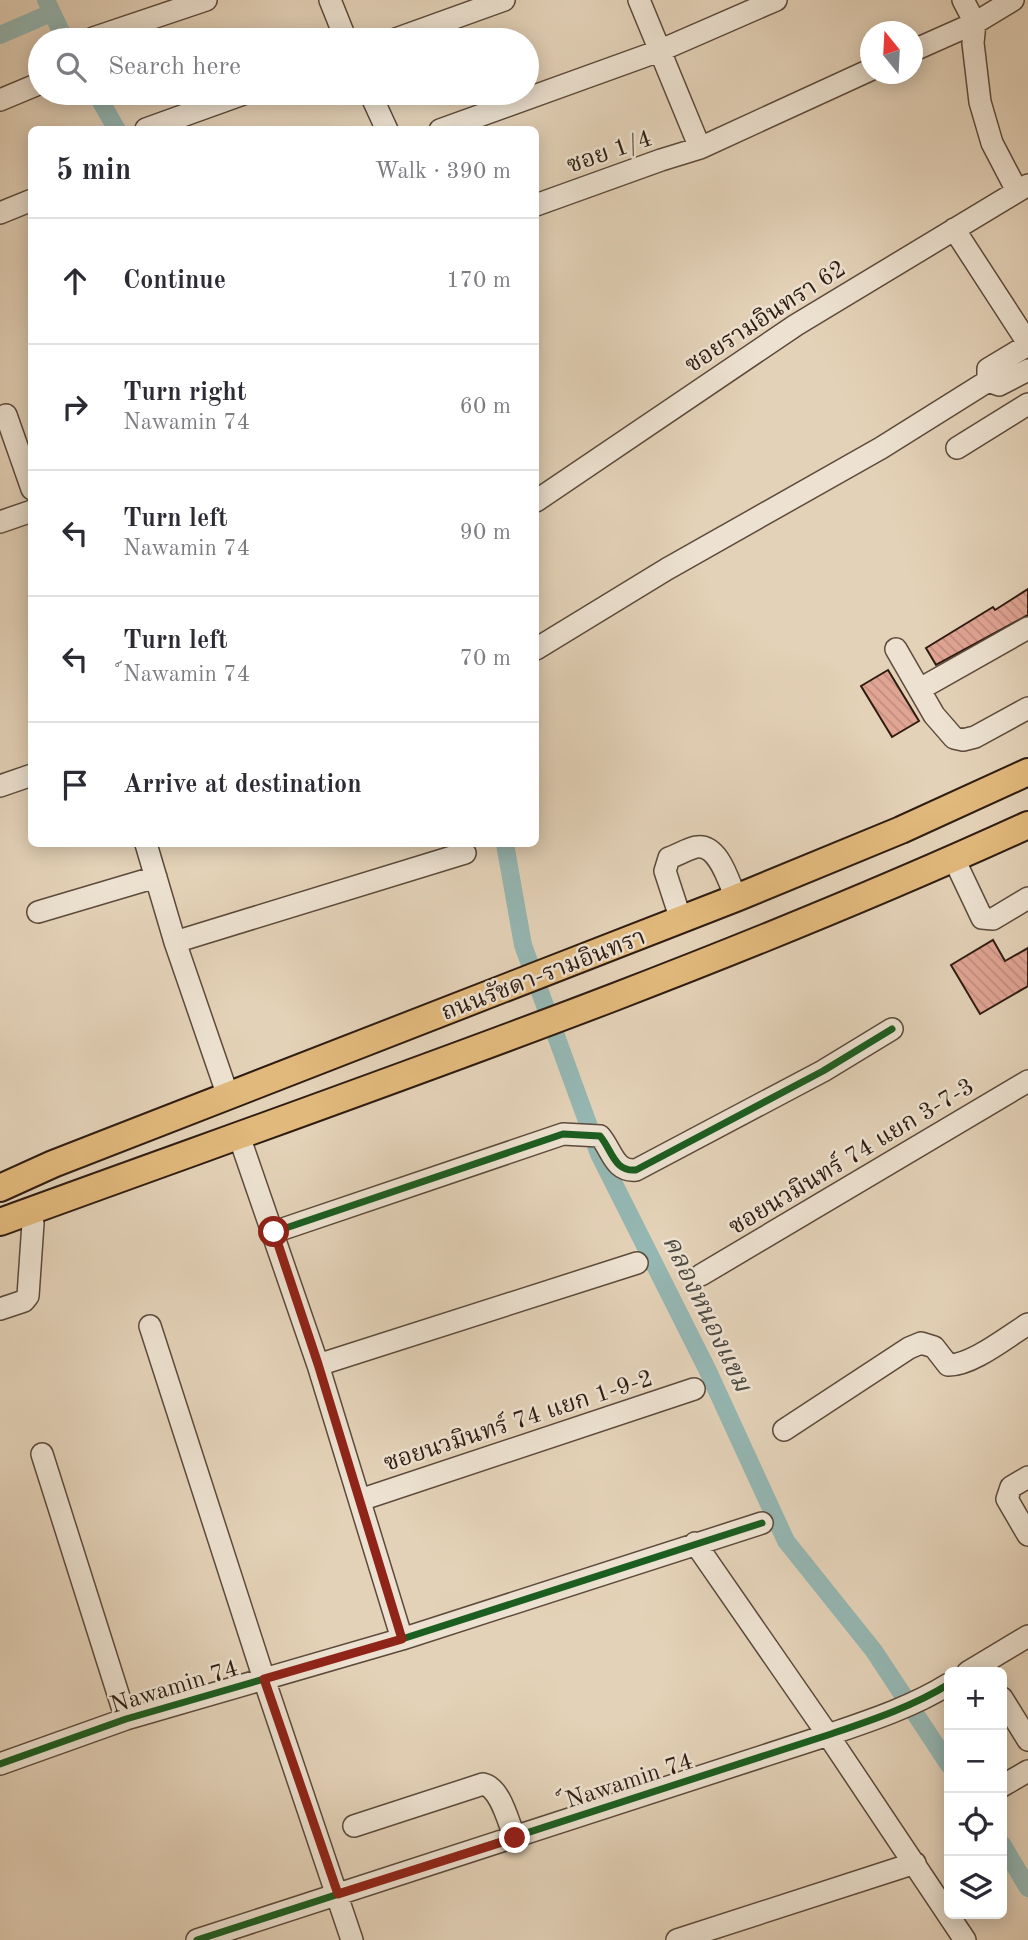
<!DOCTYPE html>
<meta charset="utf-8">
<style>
:root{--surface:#fff;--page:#f2f2f3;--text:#2b2b33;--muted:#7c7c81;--line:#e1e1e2}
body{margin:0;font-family:"Old Standard TT","Noto Serif Thai",serif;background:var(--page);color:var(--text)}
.controls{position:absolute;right:21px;bottom:21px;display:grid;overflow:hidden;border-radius:10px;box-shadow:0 4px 18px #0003}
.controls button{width:63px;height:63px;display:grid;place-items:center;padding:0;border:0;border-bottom:2px solid var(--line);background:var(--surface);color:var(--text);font:35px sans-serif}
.compass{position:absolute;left:860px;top:21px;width:63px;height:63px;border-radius:50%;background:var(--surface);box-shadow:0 4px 18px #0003;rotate:342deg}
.stop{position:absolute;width:21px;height:21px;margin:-16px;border:5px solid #8f2418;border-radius:50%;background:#fff}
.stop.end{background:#8f2418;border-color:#fff;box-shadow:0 2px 7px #0008}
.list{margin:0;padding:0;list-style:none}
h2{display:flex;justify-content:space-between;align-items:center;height:91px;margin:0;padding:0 28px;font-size:30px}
h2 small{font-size:23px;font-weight:400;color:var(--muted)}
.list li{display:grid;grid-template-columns:46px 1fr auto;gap:21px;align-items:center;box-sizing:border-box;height:126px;padding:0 28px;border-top:2px solid var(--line)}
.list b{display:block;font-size:26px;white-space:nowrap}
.list p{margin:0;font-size:23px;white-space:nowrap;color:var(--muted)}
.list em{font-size:23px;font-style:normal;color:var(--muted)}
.icon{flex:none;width:38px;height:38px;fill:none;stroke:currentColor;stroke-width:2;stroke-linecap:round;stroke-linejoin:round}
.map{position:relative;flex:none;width:1028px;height:1940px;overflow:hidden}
.search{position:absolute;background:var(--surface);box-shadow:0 4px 18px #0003;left:28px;top:28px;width:511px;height:77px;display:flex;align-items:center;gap:18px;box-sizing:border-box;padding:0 24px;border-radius:38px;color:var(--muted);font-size:26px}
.panel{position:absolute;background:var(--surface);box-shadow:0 4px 18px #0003;left:28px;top:126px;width:511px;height:721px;border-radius:10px}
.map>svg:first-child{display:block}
</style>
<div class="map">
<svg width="1028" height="1940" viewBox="0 0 1028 1940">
<defs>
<pattern id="building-back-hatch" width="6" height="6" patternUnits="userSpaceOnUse" patternTransform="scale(1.75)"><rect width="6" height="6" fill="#e1a594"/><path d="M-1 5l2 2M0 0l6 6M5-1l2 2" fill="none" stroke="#c18d7f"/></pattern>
</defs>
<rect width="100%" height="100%" fill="#e4d2b8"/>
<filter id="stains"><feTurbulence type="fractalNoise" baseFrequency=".00286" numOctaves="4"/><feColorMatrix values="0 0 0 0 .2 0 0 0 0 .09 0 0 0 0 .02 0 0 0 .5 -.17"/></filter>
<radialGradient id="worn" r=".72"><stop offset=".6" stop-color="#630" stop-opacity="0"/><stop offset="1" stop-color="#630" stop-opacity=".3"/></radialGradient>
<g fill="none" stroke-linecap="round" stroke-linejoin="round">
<path stroke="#95b7b3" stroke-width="18" d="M 46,0 L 65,40
M 0,35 L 51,13
M 96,93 L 117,130
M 505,844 L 523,945 L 599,1154 L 707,1369 L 786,1541 L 874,1651 L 949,1765
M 1002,1844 L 1028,1888"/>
</g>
<path fill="url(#building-back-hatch)" stroke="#2f1c11" stroke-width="2" d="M 1028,589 L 1028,615 L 936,665 L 926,648 L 993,607 L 995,610 Z
M 888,670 L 919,721 L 892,737 L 861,686 Z
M 993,940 L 1005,961 L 1028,948 L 1028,986 L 980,1014 L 951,965 Z"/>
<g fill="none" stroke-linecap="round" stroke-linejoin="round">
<defs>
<path id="minor" d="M 330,0 L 346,40
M 639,0 L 700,148
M 963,0 L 975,23 L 973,43 L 980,102 L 992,143 L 1017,191
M 93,38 L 206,0
M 393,40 L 504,0
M 912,51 L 975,23 L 1013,0
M 370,93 L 387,130
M 0,100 L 36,85
M 146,129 L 246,93
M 440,130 L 659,51 L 776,0
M 536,205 L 661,160 L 700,148 L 870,70
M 0,213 L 32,200
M 954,229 L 1028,343
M 988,381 L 988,369 L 1028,345
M 988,381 L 999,385 L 1028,370
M 6,415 L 32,489
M 957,448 L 1028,404
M 536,501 L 796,325 L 1028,185
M 0,522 L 32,511
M 536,649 L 667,569 L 881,448 L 988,381
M 896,649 L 934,715 L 954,738 L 963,740 L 975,737 L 1028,708
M 920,689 L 1028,628
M 0,786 L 32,775
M 146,844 L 175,942 L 228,1096
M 954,859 L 982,918 L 993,919 L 1028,898
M 38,912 L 156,877
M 681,920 L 665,871 L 669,858 C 678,855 687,849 696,847 C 719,843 729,883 736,898
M 175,942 L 465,853
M 239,1136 L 318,1365 L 402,1639
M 274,1232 L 563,1134 L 600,1136 C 612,1150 614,1172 636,1170 L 823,1071 L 892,1029
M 701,1275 L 1028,1081
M 0,1309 L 24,1301 L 28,1296 L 33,1223
M 150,1326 L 264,1679 L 352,1940
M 318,1365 L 637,1263
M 784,1430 L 909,1348 L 921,1343 L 934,1347 L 948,1365 C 971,1366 1007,1337 1028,1324
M 42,1454 L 126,1719
M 1028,1477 L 1011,1487 L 1007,1499 L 1028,1535
M 360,1500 L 694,1389
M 695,1543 L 828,1735 L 965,1940
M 968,1672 L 1028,1636
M 1002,1698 L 1028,1740
M 0,1764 L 126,1719 L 402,1639 L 762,1523
M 1002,1786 L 1028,1771
M 354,1826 L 483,1784 C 501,1788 508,1822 515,1838
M 197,1940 L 828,1735 C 869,1721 912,1707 949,1684
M 677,1940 L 915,1863"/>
<path id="major" d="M 0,1188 L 53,1164 L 736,898 L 901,830 L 1028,772
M 0,1222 C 345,1096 693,978 1028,825"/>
</defs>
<use href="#minor" stroke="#5c4a3b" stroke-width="24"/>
<use href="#major" stroke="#2f1c11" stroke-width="30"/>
<use href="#minor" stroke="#ede2d1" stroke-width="21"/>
<use href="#major" stroke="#e2b97c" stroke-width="26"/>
<defs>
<path id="cycleway" d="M 274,1232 L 563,1134 L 600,1136 C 612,1150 614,1172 636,1170 L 823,1071 L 892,1029
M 0,1764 L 126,1719 L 402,1639 L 762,1523
M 197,1940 L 828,1735 C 869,1721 912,1707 949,1684"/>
</defs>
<use href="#cycleway" stroke="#ede2d1" stroke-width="11"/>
<use href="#cycleway" stroke="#1b5e20" stroke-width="7"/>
</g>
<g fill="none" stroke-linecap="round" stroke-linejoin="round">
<path stroke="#8f2418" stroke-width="9" d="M 274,1232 L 318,1364 L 402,1639 L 264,1679 L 338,1894 L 515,1838"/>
</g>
<g text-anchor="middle" stroke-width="5" stroke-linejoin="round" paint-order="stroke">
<g font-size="24" fill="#2f1c11" stroke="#ede2d1">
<text transform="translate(609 151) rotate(-19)" y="8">ซอย 1/4</text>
<text transform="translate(765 316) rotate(-33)" y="8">ซอยรามอินทรา 62</text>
<text transform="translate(543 974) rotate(-21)" y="8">ถนนรัชดา-รามอินทรา</text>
<text transform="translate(851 1156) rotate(-31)" y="8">ซอยนวมินทร์ 74 แยก 3-7-3</text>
<text transform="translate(518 1420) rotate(-18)" y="8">ซอยนวมินทร์ 74 แยก 1-9-2</text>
<text transform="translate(174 1686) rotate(-17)" y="8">Nawamin 74</text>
<text transform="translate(629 1780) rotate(-18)" y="8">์Nawamin 74</text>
</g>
<g font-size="26" font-style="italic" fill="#4e4a42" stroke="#ede2d1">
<text transform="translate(708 1313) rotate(64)" y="9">คลองหนองแขม</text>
</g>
</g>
<rect width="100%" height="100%" filter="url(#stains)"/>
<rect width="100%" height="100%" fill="url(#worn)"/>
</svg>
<div class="controls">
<button>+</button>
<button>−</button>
<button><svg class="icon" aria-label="locate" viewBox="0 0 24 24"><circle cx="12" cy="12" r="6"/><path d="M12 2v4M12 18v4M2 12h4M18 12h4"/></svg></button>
<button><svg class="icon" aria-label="layers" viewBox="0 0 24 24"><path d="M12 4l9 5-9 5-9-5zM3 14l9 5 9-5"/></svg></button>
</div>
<svg class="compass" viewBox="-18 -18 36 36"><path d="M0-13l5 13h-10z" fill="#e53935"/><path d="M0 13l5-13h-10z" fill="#7c7c81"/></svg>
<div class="stop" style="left:274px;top:1232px"></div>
<div class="stop end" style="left:515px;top:1838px"></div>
<div class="search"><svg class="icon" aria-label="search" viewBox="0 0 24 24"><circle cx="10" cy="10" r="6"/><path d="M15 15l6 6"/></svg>Search here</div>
<section class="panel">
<h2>5 min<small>Walk · 390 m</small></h2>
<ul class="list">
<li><svg class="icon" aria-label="ahead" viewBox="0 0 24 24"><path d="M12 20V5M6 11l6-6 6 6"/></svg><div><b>Continue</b></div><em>170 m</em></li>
<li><svg class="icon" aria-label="right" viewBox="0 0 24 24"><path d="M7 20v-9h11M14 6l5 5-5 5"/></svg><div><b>Turn right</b><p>Nawamin 74</p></div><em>60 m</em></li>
<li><svg class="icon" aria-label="left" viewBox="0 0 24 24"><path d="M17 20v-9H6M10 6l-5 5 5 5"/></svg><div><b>Turn left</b><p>Nawamin 74</p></div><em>90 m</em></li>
<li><svg class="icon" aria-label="left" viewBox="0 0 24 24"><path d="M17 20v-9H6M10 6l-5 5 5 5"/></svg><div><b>Turn left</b><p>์Nawamin 74</p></div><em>70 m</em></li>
<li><svg class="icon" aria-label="arrive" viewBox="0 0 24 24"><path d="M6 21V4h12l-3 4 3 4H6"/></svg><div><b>Arrive at destination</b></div></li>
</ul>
</section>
</div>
